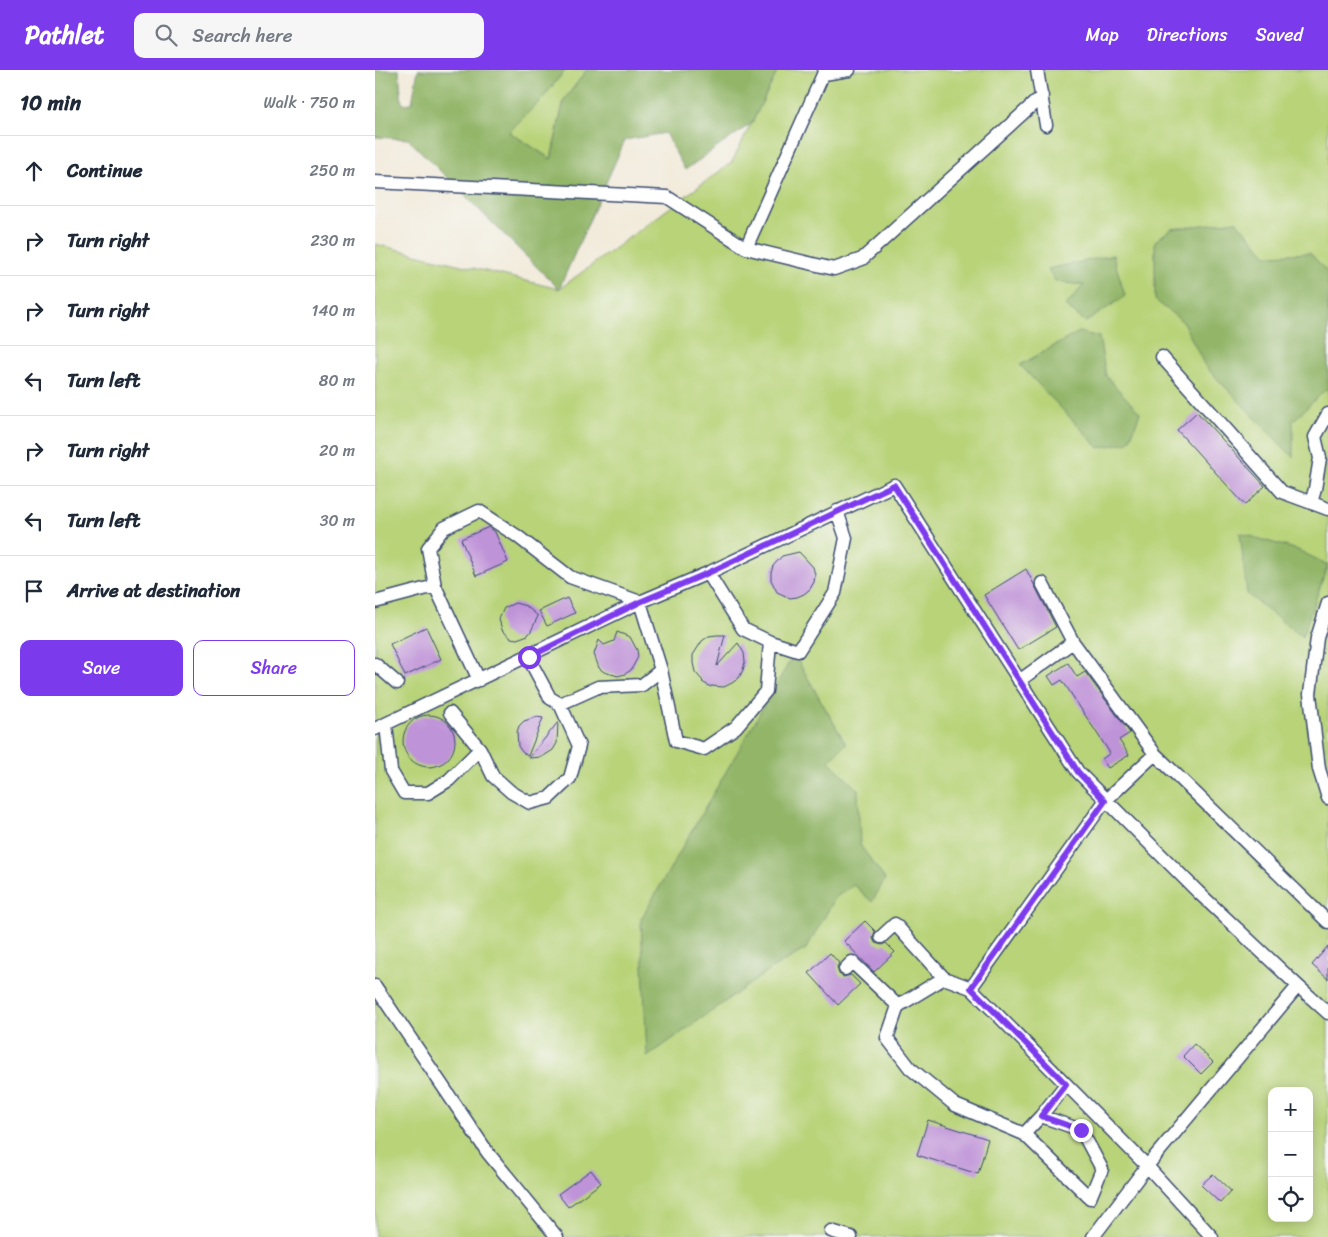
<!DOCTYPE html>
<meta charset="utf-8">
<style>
:root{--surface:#fff;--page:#f6f6f7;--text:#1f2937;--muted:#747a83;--line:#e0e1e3;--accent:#7c3aed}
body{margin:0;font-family:Sriracha,sans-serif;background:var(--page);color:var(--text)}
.controls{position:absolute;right:15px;bottom:15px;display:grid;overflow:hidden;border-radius:10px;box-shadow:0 2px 12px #0003}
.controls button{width:45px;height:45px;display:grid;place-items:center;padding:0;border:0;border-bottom:1px solid var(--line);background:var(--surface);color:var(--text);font:25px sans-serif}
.stop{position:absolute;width:15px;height:15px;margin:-11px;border:4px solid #7c3aed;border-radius:50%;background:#fff}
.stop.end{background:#7c3aed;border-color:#fff;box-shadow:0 1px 5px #0008}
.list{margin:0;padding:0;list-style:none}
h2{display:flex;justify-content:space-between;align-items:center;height:65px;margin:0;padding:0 20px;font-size:21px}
h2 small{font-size:16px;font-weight:400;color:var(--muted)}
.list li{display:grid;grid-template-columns:32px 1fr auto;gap:15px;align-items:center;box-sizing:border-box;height:70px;padding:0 20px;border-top:1px solid var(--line)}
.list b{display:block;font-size:19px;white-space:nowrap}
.list em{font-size:16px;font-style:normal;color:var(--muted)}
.actions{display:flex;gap:10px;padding:15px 20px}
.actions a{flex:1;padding:11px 0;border:1px solid var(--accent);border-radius:10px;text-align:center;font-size:18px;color:var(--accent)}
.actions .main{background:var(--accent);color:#fff}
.icon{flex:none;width:28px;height:28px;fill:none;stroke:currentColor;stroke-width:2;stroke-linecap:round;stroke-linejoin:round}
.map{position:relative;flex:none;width:953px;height:1167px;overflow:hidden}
header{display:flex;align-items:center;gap:30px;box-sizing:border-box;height:70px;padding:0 25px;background:var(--accent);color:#fff}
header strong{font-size:24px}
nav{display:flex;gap:28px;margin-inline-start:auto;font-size:18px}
.search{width:350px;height:45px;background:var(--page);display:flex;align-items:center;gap:12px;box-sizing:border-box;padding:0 18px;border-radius:10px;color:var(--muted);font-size:19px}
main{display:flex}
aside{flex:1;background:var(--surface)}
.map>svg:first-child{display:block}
</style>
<header>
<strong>Pathlet</strong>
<div class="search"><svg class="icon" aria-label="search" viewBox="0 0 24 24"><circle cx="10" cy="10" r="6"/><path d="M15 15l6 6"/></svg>Search here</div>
<nav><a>Map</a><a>Directions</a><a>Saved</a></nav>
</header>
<main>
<aside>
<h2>10 min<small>Walk · 750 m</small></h2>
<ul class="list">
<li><svg class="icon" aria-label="ahead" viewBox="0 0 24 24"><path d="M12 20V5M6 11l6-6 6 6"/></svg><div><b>Continue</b></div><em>250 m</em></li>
<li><svg class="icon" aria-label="right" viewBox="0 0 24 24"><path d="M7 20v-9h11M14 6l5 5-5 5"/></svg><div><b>Turn right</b></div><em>230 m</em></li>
<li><svg class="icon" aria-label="right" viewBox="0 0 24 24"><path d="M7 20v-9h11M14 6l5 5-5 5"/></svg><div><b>Turn right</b></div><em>140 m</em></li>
<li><svg class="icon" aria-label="left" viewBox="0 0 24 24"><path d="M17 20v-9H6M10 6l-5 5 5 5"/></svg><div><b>Turn left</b></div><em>80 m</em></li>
<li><svg class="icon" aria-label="right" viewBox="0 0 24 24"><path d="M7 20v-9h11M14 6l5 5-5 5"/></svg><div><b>Turn right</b></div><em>20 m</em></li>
<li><svg class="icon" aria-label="left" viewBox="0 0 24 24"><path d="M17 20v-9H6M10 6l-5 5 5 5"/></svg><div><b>Turn left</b></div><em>30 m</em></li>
<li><svg class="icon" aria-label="arrive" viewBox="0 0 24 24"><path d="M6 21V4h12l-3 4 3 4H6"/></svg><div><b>Arrive at destination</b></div></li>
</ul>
<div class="actions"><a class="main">Save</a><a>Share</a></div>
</aside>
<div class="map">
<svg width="953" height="1167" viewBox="0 0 953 1167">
<rect width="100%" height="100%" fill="#f6f6f2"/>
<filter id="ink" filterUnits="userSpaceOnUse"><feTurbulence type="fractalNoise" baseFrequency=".02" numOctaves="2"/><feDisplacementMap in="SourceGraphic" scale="10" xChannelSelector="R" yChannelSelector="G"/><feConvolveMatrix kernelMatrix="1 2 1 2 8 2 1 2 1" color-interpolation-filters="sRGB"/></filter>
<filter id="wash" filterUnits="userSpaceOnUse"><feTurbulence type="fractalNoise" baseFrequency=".0096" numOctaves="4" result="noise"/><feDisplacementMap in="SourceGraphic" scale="20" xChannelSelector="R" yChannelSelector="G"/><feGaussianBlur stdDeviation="1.12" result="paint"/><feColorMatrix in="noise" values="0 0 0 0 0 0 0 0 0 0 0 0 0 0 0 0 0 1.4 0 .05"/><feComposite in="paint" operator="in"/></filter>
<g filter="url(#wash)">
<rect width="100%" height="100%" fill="#f2ead9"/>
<path fill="#b8d378" stroke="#6a816b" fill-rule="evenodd" d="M 190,0 L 212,0 L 189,30 L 176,89 L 134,62 L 167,29 Z
M 403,0 L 953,0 L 953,1167 L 0,1167 L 0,174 L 184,219 L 357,92 ZM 897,1021 L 934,1021 L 934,1148 L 897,1148 Z"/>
<path fill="#92b568" stroke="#567263" d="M 0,0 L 24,0 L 27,34 L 37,33 L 43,0 L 190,0 L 167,29 L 134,62 L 176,89 L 189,30 L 212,0 L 403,0 L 377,53 L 310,100 L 290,63 L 250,70 L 184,219 L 33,69 L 0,67 Z
M 861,151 L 892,185 L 935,183 L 953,203 L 953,319 L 950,320 L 918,351 L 918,387 L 830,296 L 808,252 L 780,230 L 780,171 L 796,159 Z
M 738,185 L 750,226 L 711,252 L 690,236 L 709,215 L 681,212 L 673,199 Z
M 704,262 L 724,267 L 731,306 L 765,343 L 754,372 L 724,378 L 645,295 Z
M 865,463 L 923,480 L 953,495 L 927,567 L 872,524 Z
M 419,584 L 471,674 L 454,691 L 483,720 L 485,775 L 510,809 L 497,832 L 479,815 L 461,827 L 431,879 L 396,899 L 272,987 L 266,849 Z"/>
<g id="blocks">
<path fill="#bf93d8" d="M 822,342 L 890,416 L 870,435 L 802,360 Z
M 114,457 L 120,462 L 133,492 L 101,506 L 86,469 Z
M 424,482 L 438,497 L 440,505 L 439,512 L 435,519 L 429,524 L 422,527 L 415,528 L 402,522 L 396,510 L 396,503 L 398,496 L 407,486 Z
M 651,499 L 681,557 L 643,580 L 609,525 Z
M 192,528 L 200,543 L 172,556 L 164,541 Z
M 140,533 L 151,536 L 163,546 L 156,561 L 153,565 L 142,569 L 136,568 L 127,560 L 124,549 L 129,538 Z
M 51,557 L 66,589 L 30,606 L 15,574 Z
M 242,562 L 255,567 L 262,580 L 263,587 L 256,600 L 250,604 L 243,606 L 229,602 L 224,598 L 219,584 L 224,570 L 229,575 L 239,571 Z
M 342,565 L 350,565 L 342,596 L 363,573 L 369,583 L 370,592 L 368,600 L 364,608 L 357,613 L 349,617 L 336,616 L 336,617 L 327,612 L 328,611 L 320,602 L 318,593 L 318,585 L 327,571 L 334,566 Z
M 693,593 L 702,607 L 710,602 L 755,663 L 744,670 L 754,685 L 733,698 L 727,689 L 735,683 L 687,610 L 679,615 L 673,606 Z
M28 671a26 26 0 1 1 52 0a26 26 0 1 1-52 0Z
M 162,647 L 168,648 L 153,686 L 147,682 L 143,676 L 142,662 L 144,656 L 149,651 Z
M 183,652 L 182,673 L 178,680 L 167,687 L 154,688 Z
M 490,851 L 500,861 L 498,868 L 500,873 L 507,875 L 511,873 L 520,882 L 499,902 L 469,871 Z
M 953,876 L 953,909 L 937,895 Z
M 455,883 L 464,893 L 462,897 L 464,904 L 468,907 L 476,905 L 485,914 L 463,935 L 434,903 Z
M 819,974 L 838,992 L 826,1004 L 808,986 Z
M 553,1050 L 613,1069 L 603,1104 L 542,1085 Z
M 216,1100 L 226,1113 L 193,1137 L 183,1124 Z
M 838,1104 L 856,1121 L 845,1133 L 826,1115 Z"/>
</g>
</g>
<g filter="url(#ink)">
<use href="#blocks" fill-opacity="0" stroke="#3b4b70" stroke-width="1"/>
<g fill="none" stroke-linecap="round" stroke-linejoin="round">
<defs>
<path id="minor" d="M 662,0 L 671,55
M 449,4 L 474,0
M 0,112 L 292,127 L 371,178 L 459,199 L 487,189 L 667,26
M 371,178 L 450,0
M 787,287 L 907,422 L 953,439
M 936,433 L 940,419 L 945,388 L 940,367 L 953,344
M 333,503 L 368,559 L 395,572
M 667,513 L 698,572 L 780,684 L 953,852
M 0,532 L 60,516
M 953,533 L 942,568 L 935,624 L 944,699 L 953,728
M 153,587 L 175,628 L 185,634
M 0,594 L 22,613
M 104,610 L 60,516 L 53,478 L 69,458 L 104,441 L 142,466 L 195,507 L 265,532 L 286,600
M 644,611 L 698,572
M 75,643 L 105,679
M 11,654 L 16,701 L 29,723 L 53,723 L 74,710 L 105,679 L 118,706 L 136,722 L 155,733 L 174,728 L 195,708 L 204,676 L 185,634 L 223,617 L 267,615 L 286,600 L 301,671 L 329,679 L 361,657 L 391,621 L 395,572 L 423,581 L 460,523 L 471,468 L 462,441
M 0,659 L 265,532 L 333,503 L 519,415 L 703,702 L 823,822 L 923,916 L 953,943
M 780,684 L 730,731 L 596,918 L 772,1096 L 923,916
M 506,867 L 520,854 L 569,908
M 470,899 L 477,892 L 523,936
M 0,916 L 113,1083 L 182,1167
M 596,918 L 569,908 L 523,936 L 512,968 L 535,998 L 580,1035 L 649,1064 L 666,1046 L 691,1014
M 649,1064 L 715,1128 L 727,1099 L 706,1060 L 666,1046
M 456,1161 L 476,1167
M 718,1167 L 772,1096 L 837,1167"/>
</defs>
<use href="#minor" stroke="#3b4b70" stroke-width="15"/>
<use href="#minor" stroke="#fff" stroke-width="12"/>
</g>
</g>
<g fill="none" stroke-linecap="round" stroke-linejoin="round" filter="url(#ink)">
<path stroke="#7c3aed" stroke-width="6" d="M 154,587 L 265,532 L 333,503 L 519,415 L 703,702 L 730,731 L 596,918 L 691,1014 L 666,1046 L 706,1060"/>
</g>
</svg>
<div class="controls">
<button>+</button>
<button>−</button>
<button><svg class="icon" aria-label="locate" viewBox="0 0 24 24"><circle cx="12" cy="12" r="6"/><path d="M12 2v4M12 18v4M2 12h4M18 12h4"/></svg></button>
</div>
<div class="stop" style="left:154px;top:587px"></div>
<div class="stop end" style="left:706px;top:1060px"></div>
</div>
</main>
